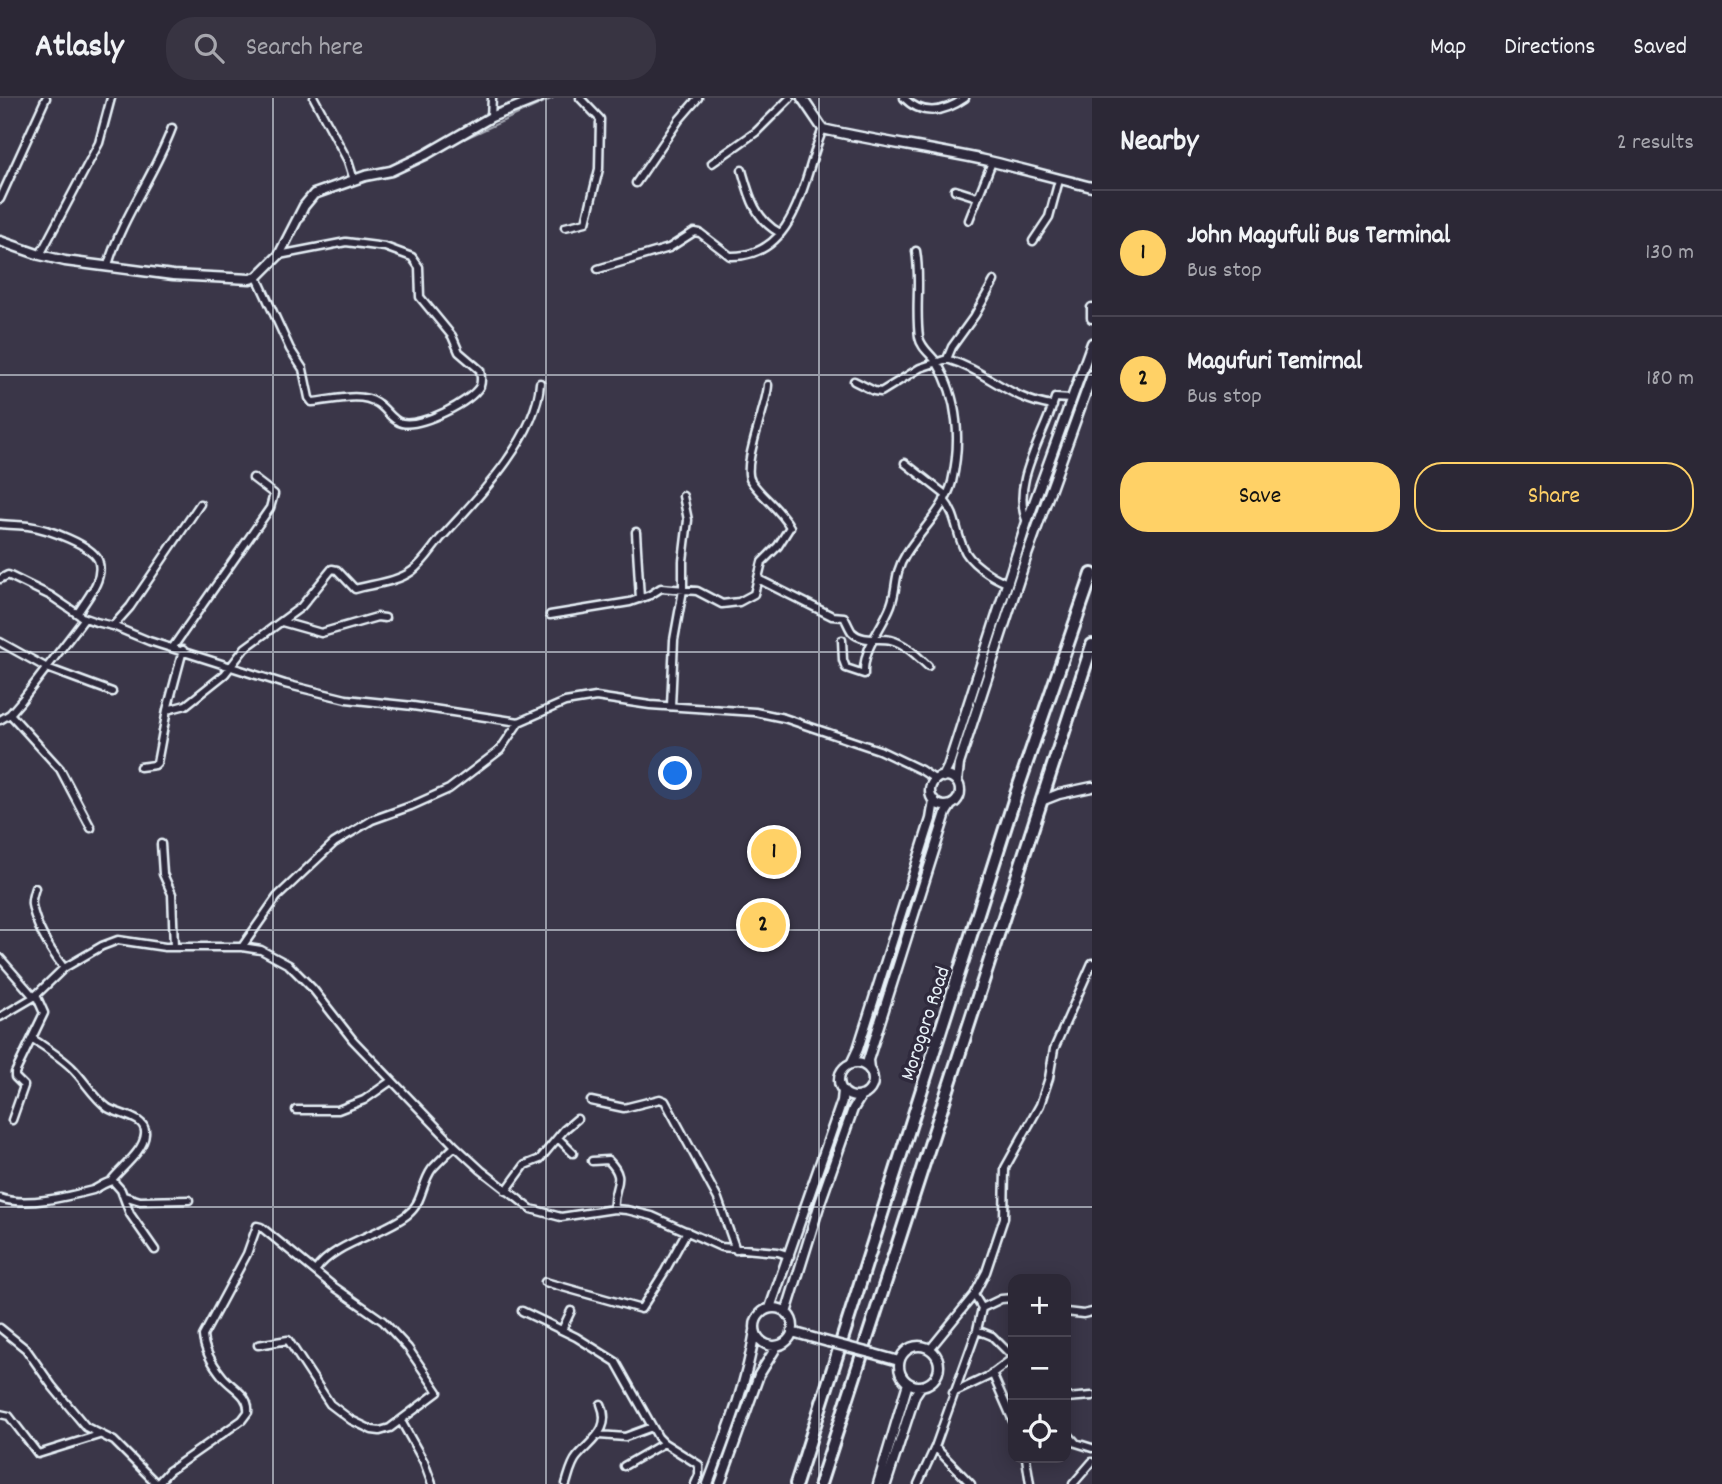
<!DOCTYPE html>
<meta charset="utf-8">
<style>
:root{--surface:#2c2836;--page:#383442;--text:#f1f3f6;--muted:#a6a6ad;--line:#484451;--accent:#ffd166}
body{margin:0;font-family:Dekko,sans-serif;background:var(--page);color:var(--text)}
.controls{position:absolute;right:21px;bottom:21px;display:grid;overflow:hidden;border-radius:14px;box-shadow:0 4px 18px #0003}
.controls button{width:63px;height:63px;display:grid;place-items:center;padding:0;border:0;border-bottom:2px solid var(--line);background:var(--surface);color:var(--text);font:35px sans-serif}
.you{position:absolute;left:676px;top:676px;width:24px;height:24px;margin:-18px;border:5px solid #fff;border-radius:50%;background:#1a73e8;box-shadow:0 0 0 10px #1a73e833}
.badge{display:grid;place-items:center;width:46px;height:46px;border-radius:50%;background:var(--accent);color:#111;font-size:23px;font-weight:700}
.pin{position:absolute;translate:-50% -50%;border:4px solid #fff;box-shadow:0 2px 7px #0006}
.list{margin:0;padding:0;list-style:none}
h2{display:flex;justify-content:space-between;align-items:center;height:91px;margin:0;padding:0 28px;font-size:30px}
h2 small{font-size:23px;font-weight:400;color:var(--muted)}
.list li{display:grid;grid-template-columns:46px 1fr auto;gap:21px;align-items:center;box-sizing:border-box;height:126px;padding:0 28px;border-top:2px solid var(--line)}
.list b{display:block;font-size:26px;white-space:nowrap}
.list p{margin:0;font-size:23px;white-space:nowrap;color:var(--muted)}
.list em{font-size:23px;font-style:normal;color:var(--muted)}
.actions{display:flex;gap:14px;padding:21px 28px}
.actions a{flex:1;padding:16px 0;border:2px solid var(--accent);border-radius:28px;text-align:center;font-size:24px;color:var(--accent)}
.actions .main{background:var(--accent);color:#111}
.icon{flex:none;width:38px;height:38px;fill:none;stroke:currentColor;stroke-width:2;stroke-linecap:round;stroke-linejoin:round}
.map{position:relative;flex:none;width:1092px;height:1386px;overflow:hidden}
header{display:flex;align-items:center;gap:42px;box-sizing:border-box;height:98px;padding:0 35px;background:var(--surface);border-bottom:2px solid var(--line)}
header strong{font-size:33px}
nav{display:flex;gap:38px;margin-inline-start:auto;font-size:24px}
.search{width:490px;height:63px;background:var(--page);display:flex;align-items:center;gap:18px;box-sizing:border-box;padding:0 24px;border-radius:28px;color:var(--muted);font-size:26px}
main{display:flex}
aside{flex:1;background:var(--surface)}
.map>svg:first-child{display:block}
</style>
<header>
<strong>Atlasly</strong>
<div class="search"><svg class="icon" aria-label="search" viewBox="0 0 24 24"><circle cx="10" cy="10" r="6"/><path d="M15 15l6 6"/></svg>Search here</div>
<nav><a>Map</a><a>Directions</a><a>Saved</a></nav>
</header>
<main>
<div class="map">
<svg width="1092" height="1386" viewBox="0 0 1092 1386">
<rect width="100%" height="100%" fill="#3a3648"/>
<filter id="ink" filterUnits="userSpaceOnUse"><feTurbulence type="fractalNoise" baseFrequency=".0143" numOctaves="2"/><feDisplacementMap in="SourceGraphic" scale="14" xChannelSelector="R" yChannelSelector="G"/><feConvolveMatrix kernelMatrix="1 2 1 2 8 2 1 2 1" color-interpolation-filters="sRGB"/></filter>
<g filter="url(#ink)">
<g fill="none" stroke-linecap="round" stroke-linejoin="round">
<path stroke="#a2a6b1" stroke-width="2" d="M 814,24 L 819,35
M 823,38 L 838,38
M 871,45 L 893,49
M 442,51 L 553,0
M 395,76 L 403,72"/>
<defs>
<path id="minor" d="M 314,0 L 348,63 L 354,82
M 904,0 C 923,19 945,14 965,0
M 491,19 L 492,0
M 712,65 L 756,34 L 790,0
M 742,72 C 749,97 755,122 780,135
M 636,85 L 679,22 L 698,0
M 955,92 L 977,99
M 0,101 L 46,0
M 969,122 L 992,64
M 565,129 L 586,124 L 599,71 L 600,21 L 580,0
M 1033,143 L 1049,119 L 1059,82
M 40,157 L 99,45 L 111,0
M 108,167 C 122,119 154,78 172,30
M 598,171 L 669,150 L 694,134 L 700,135 L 730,158 C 798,160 803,77 823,31
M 257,179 L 290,251 L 303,271 L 309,300 L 312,304 C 331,303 360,293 377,305 C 386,310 392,323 402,325 C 421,329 470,305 480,288 C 482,282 481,277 480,272 L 459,254 L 452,238 L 420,199 L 419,169 L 412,159 L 385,149 L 346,144 L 279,157
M 947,261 L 952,249 L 975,217 L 994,183
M 854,283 L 874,293 L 881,294 L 920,270 L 947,261 C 987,273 1010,302 1053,308
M 905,365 L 947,398
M 944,402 C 956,416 956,433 963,449 C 969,465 992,479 1007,485
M 1027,424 C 1010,385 1045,337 1055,300 L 1071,301
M 0,426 C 9,427 19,427 28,428 C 44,430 96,447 99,465 C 103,484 86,501 78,515
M 636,434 L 640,501
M 0,481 L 8,477 L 51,498 L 82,519 L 96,524 L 113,528 L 149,543 L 285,586 L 346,601 L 413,608 L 519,624 L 565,604 L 596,599 L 650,607 L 755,614 L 784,620 L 879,652 L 921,672 L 936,682
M 758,481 L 832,518 L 844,519 C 847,524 849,530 852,534 C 863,545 879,539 891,542 C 906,546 917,558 928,568
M 550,517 L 630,504 L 650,497 L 661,490 L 697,493 L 722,506 L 739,504 L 754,496 L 762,464 L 778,448 L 790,429 C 781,412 762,399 751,383 C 741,367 767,309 768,287
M 282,524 L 321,535 L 377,519 L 385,520
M 113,528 L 130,509 L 200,406
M 842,542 L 843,562 L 846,570 L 864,576 C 863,549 882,531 891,507 C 898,488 893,477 906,456 C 920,433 945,411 952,384 C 961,344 959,301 937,265 C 931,256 921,250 919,239 C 915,211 921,182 916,153
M 0,544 L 47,570 L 112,594
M 173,549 L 270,410 L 274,396 L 253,380
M 671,608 L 674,542 L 683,492 L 683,463 L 688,422 L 683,398
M 167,612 L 186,607 L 225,576 L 245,550 L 301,509 L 332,471 L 337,472 L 355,491 C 373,486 397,484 412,473 C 423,465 431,452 440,441 C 476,402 537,340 540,285
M 10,616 L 60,671 L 91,730
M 0,622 L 10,616 L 22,602 L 85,520
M 140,669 L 155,667 L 157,665 L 167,612 L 183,552
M 161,746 L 163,776 L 172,796 L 174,849
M 35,790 C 33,796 31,802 32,807 C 36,829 51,853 64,870
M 242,849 L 277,799 L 334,745 L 372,722 L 411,708 L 449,691 L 500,652 L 519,624
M 0,860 L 34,899
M 0,919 L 34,899 L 64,870 L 102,848 L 118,842 L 165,849 L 242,849 L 261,852 L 289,867 L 313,891 L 353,942 L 455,1048 L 481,1072 L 531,1111 L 561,1119 L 614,1111 L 627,1112 L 652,1118 L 721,1149 L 778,1154 L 790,1158
M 33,941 C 46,950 61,959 72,970 C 85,983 93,999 108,1010 C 119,1017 147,1019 145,1036 C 144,1053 121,1070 111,1083
M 591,1003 L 624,1010 L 660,1001 L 665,1003 L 718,1101 L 736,1152
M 296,1012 L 338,1012 L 364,1002 L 391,983
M 12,1022 L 24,988 L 15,979 L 15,975 L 44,915 L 36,897
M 558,1040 L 573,1055
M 592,1063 L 608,1062 C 629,1083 611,1087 614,1111
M 506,1093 L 525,1067 L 540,1061 L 564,1032 L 577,1021
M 124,1098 L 140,1103 L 189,1102
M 0,1100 C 26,1109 66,1099 93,1092 C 100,1089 105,1084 113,1083 L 121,1092 L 130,1116 L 155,1152
M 315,1173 C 335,1144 379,1138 407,1117 C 423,1105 421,1086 432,1071 C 439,1063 448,1055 455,1048
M 545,1184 L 641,1211 L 665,1173 L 687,1133
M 982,1210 L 1001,1201 L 1013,1200
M 522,1213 L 576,1239 L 616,1264 L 658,1339 L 664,1345 L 699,1367 L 699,1377 L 695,1386
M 1066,1214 L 1083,1216 L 1092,1214
M 0,1230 L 26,1251 L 52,1288 L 86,1329 L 114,1343 L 157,1386
M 562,1232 L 571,1213
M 977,1232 L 992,1238 L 1013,1259
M 930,1251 L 974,1197 L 986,1174 L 1004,1120 L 1005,1070 L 1040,1007 L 1049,980 L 1054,951 L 1092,865
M 992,1275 L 1013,1323
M 953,1295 L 989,1278 L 1013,1260
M 1066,1300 L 1092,1298
M 0,1316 L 9,1318 L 38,1356 L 99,1337
M 401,1323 L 424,1364 L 432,1386
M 1066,1334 L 1076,1345 L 1092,1350
M 599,1337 L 625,1339 L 652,1329
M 935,1349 L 971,1386
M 1026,1360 L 1030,1386
M 624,1368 L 664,1345
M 157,1386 L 169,1373 L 242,1322 L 248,1314 C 250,1297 232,1290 223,1279 C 214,1268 204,1252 203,1238 L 247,1156 L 257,1128 L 261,1129 L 333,1188 L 383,1223 L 408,1250 L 438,1294 L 390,1330 L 380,1333 L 372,1332 L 351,1322 L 330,1306 L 288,1242 L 258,1247
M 566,1386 C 569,1377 571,1366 577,1359 C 591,1342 612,1332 601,1306
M 918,1386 L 935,1349 L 977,1232 L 982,1210 L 974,1197
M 1073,1386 L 1092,1364"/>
<path id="tertiary" d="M 802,0 L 823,31 C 879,44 937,51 993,64 C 1026,72 1059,81 1092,89
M 0,143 L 40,157 L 65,163 L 173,177 L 250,181 L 257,179 L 279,157 L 304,108 L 314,96 L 365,78 L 391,73 L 425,57 L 491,19 L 539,0
M 1092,210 L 1092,220
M930 693a15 15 0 1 1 30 0a15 15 0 1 1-30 0Z
M 943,679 L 948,669 L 1027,424 L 1092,245
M 957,684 L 959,666 L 1027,457 L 1092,277
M 1041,703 L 1059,696 L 1092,689
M839 982a17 17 0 1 1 34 0a17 17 0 1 1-34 0Z
M 851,966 L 858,951 L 931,721 L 934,702
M 869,971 L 868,962 L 946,715 L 951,707
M755 1229a19 19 0 1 1 38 0a19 19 0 1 1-38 0Z
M 770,1210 L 842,1003 L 843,993
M 786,1215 L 821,1102 L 853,1011 L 861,998
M 792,1234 L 828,1244
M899 1268a20 20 0 1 1 40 0a20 20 0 1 1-40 0Z
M 874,1256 L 899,1263
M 708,1386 C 727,1335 746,1288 755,1233
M 720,1386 L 759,1277 L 777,1248
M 878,1386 L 908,1285
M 886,1386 L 915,1297 L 921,1288"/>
<path id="trunk" d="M 796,1386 L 1016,696 L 1092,476
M 820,1386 L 1092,547"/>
</defs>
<use href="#minor" stroke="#e8f1f8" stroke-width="11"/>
<use href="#tertiary" stroke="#e8f1f8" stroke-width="13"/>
<use href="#trunk" stroke="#e8f1f8" stroke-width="16"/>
<use href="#minor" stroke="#2f2a3d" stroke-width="6"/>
<use href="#tertiary" stroke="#2f2a3d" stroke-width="8"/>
<use href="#trunk" stroke="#2f2a3d" stroke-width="10"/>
<defs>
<path id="tertiary-bridge" d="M 828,1244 L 874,1256"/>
</defs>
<use href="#tertiary-bridge" stroke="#e8f1f8" stroke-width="13" stroke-linecap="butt"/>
<use href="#tertiary-bridge" stroke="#2f2a3d" stroke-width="8"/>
</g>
</g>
<path fill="none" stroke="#e8f1f8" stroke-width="2" stroke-opacity="0.55" d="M 273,0 L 273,1386M 546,0 L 546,1386M 819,0 L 819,1386M 0,277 L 1092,277M 0,554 L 1092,554M 0,832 L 1092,832M 0,1109 L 1092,1109"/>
<g text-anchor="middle" stroke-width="7" stroke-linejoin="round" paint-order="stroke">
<g font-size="21" fill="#e8f1f8" stroke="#2f2a3d">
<text transform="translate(924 925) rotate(-72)" y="7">Morogoro Road</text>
</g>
</g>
</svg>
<div class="controls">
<button>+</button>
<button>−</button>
<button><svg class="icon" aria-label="locate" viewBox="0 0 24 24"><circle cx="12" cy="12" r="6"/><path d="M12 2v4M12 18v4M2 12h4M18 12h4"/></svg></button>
</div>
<div class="you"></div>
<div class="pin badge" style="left:774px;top:754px">1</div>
<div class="pin badge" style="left:763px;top:827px">2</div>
</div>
<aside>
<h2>Nearby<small>2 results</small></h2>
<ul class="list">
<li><span class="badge">1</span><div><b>John Magufuli Bus Terminal</b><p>Bus stop</p></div><em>130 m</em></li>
<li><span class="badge">2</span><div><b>Magufuri Temirnal</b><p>Bus stop</p></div><em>180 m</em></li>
</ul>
<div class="actions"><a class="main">Save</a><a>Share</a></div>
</aside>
</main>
